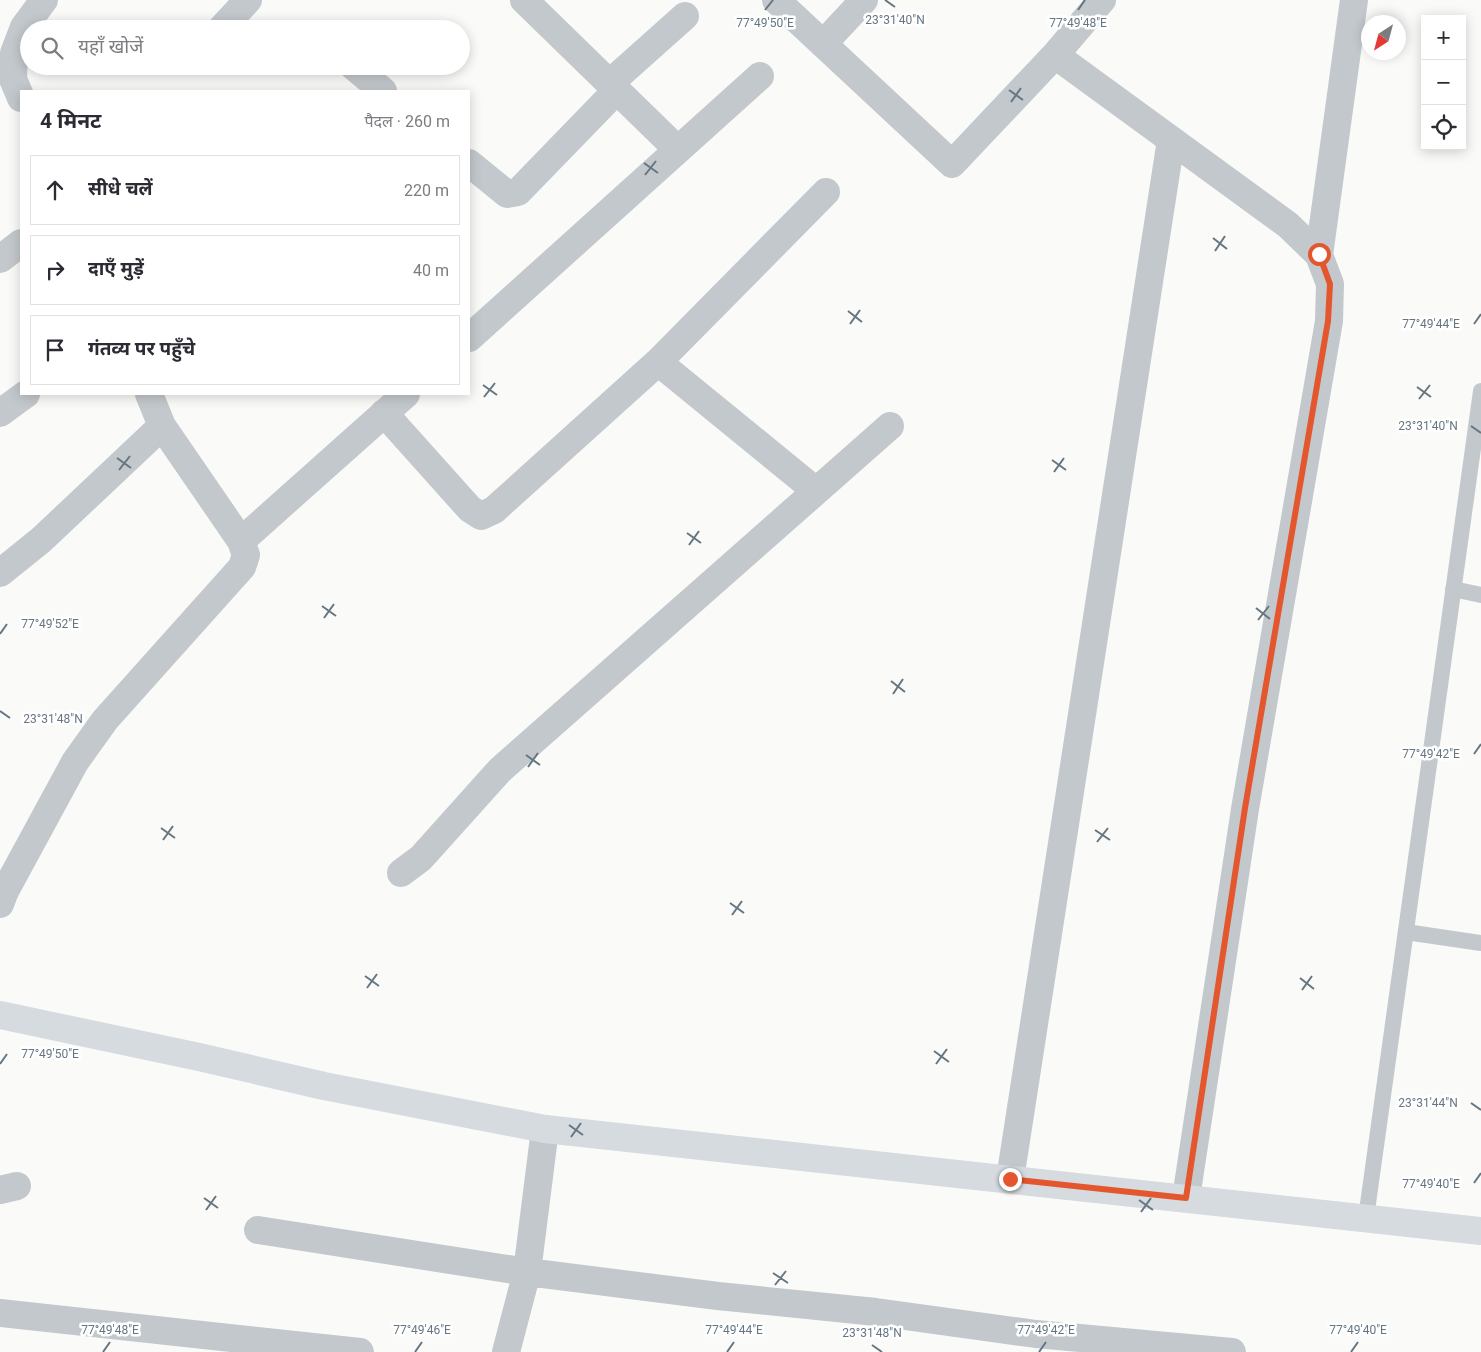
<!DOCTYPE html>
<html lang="hi">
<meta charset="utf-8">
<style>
:root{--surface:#fff;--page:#f2f2f3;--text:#2b2b33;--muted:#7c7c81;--line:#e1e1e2}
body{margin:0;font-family:Roboto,"Noto Sans Devanagari",sans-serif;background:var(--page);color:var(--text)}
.controls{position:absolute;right:15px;top:15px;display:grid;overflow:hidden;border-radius:0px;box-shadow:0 2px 12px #0003}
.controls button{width:45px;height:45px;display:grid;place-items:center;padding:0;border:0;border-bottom:1px solid var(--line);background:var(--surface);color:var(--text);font:25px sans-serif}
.compass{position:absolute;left:1361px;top:15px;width:45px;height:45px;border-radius:50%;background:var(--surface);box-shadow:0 2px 12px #0003;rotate:216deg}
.stop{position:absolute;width:15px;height:15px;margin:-11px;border:4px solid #e4572e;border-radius:50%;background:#fff}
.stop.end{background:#e4572e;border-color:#fff;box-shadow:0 1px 5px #0008}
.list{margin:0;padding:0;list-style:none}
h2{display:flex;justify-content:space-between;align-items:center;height:65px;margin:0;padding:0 20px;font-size:21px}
h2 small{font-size:16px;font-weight:400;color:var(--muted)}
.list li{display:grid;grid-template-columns:32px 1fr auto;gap:15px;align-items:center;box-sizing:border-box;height:70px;margin:0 10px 10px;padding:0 10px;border:1px solid var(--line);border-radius:0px}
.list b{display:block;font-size:19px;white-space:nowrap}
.list em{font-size:16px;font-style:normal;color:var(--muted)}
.icon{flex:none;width:28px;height:28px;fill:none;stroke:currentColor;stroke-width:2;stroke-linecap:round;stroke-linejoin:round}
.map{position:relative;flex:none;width:1481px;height:1352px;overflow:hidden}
.search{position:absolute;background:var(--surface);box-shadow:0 2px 12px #0003;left:20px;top:20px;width:450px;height:55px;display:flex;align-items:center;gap:12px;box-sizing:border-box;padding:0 18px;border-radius:28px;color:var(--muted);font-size:19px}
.panel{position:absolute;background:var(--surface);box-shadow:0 2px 12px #0003;left:20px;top:90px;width:450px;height:305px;border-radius:0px}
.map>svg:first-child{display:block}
</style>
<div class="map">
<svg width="1481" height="1352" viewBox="0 0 1481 1352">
<rect width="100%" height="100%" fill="#fafaf8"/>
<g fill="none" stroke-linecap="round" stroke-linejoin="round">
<path stroke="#c3c8cc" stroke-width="16" d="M 1453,589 L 1481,595
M 1406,932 L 1481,943
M 1366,1218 L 1481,391"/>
<path stroke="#c3c8cc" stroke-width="28" d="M 524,0 L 678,150
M 776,0 L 952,164 L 1055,55 L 1102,0
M 221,29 L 248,0
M 823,44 L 864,0
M 1055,55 L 1288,225 L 1319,255 L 1330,284 L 1329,321 L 1245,809 L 1186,1198
M 353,66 L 383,91
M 610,83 L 685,16
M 21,98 L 13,79 L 14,53 L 24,27 L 44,0
M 469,163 L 507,194 L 518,192 L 617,90
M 1319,255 L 1354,0
M 0,259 L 21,243
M 469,338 L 760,76
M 658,362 L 816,491
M 0,413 L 26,394
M 384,413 L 470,509 L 481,516 L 494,510 L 658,362 L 826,192
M 241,541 L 406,394
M 0,573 L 41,540 L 162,426
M 401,873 L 421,858 L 500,770 L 890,426
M 0,904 L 5,891 L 75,762 L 105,720 L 242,567 L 246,555 L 241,541 L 162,426 L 149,394
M 1010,1179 L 1171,140
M 0,1190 L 17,1186
M 258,1230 L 527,1272 L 718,1296 L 876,1312 L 1036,1334 L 1232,1352
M 0,1313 L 360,1352
M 506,1352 L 527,1272 L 545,1129"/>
<path stroke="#d6dbdf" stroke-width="28" d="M 0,1015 L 199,1057 L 324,1086 L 545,1129 L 1481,1231"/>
</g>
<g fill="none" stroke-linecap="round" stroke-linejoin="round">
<path stroke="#e4572e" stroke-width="6" d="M 1010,1179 L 1186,1198 L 1245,808 L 1328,321 L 1330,284 L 1319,254"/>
</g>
<path fill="none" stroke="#657683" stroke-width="2" d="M 885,0 L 895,7M 765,10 L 773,0M 1078,10 L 1085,0M 1009,90 L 1023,100M 1011,102 L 1021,88M 644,163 L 658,173M 645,175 L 656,161M 1213,238 L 1227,249M 1215,251 L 1225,236M 848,311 L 862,322M 850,324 L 860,310M 1474,324 L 1481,314M 483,385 L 497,395M 1417,387 L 1431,397M 484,397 L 495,383M 1419,399 L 1430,385M 1471,426 L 1481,433M 117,458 L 131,468M 1052,460 L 1066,470M 119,470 L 130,456M 1054,472 L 1064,458M 687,533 L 701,543M 689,545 L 699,531M 322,606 L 336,616M 1256,608 L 1270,619M 324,618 L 334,604M 1258,620 L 1269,606M 0,634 L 7,624M 891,681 L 905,692M 893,694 L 903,679M 0,711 L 10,718M 1474,754 L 1481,744M 526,755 L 540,765M 528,767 L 538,753M 161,828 L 175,838M 1095,830 L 1110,840M 163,840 L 173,826M 1097,842 L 1108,828M 730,903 L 744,913M 732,915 L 742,901M 365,976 L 379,986M 1300,978 L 1314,989M 367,988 L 377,974M 1302,990 L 1312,976M 934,1051 L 949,1062M 0,1064 L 7,1054M 936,1064 L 947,1049M 1471,1103 L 1481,1110M 569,1125 L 583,1135M 571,1137 L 581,1123M 1474,1183 L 1481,1173M 204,1198 L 218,1208M 1139,1200 L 1153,1210M 206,1210 L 216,1196M 1141,1212 L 1151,1198M 773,1273 L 788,1283M 775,1285 L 786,1271M 872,1345 L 882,1352M 103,1352 L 110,1342M 415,1352 L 422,1342M 727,1352 L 734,1342M 1039,1352 L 1046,1342M 1351,1352 L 1358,1342"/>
<g font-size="12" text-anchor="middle" fill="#657683" stroke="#fff" stroke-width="5" stroke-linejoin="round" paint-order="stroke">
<text x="895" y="24">23°31'40"N</text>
<text x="765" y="27">77°49'50"E</text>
<text x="1078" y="27">77°49'48"E</text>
<text x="1431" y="328">77°49'44"E</text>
<text x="1428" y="430">23°31'40"N</text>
<text x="50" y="628">77°49'52"E</text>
<text x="53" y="723">23°31'48"N</text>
<text x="1431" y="758">77°49'42"E</text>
<text x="50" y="1058">77°49'50"E</text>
<text x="1428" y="1107">23°31'44"N</text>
<text x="1431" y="1188">77°49'40"E</text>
<text x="110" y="1334">77°49'48"E</text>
<text x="422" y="1334">77°49'46"E</text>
<text x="734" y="1334">77°49'44"E</text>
<text x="1046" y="1334">77°49'42"E</text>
<text x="1358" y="1334">77°49'40"E</text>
<text x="872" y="1337">23°31'48"N</text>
</g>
</svg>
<div class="controls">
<button>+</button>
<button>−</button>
<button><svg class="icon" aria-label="locate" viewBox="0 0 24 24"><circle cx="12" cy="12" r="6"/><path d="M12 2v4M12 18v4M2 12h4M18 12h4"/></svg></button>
</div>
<svg class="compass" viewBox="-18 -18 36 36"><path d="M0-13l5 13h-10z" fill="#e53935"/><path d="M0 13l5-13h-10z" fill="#7c7c81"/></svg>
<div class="stop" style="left:1319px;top:254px"></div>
<div class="stop end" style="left:1010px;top:1179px"></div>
<div class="search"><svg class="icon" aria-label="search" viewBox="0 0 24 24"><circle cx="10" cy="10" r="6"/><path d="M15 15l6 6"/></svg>यहाँ खोजें</div>
<section class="panel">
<h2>4 मिनट<small>पैदल · 260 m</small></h2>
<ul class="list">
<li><svg class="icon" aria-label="ahead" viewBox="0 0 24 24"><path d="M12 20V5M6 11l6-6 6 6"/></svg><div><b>सीधे चलें</b></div><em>220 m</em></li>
<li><svg class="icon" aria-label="right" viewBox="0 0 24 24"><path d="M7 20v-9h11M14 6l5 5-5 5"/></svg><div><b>दाएँ मुड़ें</b></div><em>40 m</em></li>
<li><svg class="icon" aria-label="arrive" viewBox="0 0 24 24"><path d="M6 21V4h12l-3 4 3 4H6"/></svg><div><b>गंतव्य पर पहुँचे</b></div></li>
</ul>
</section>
</div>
